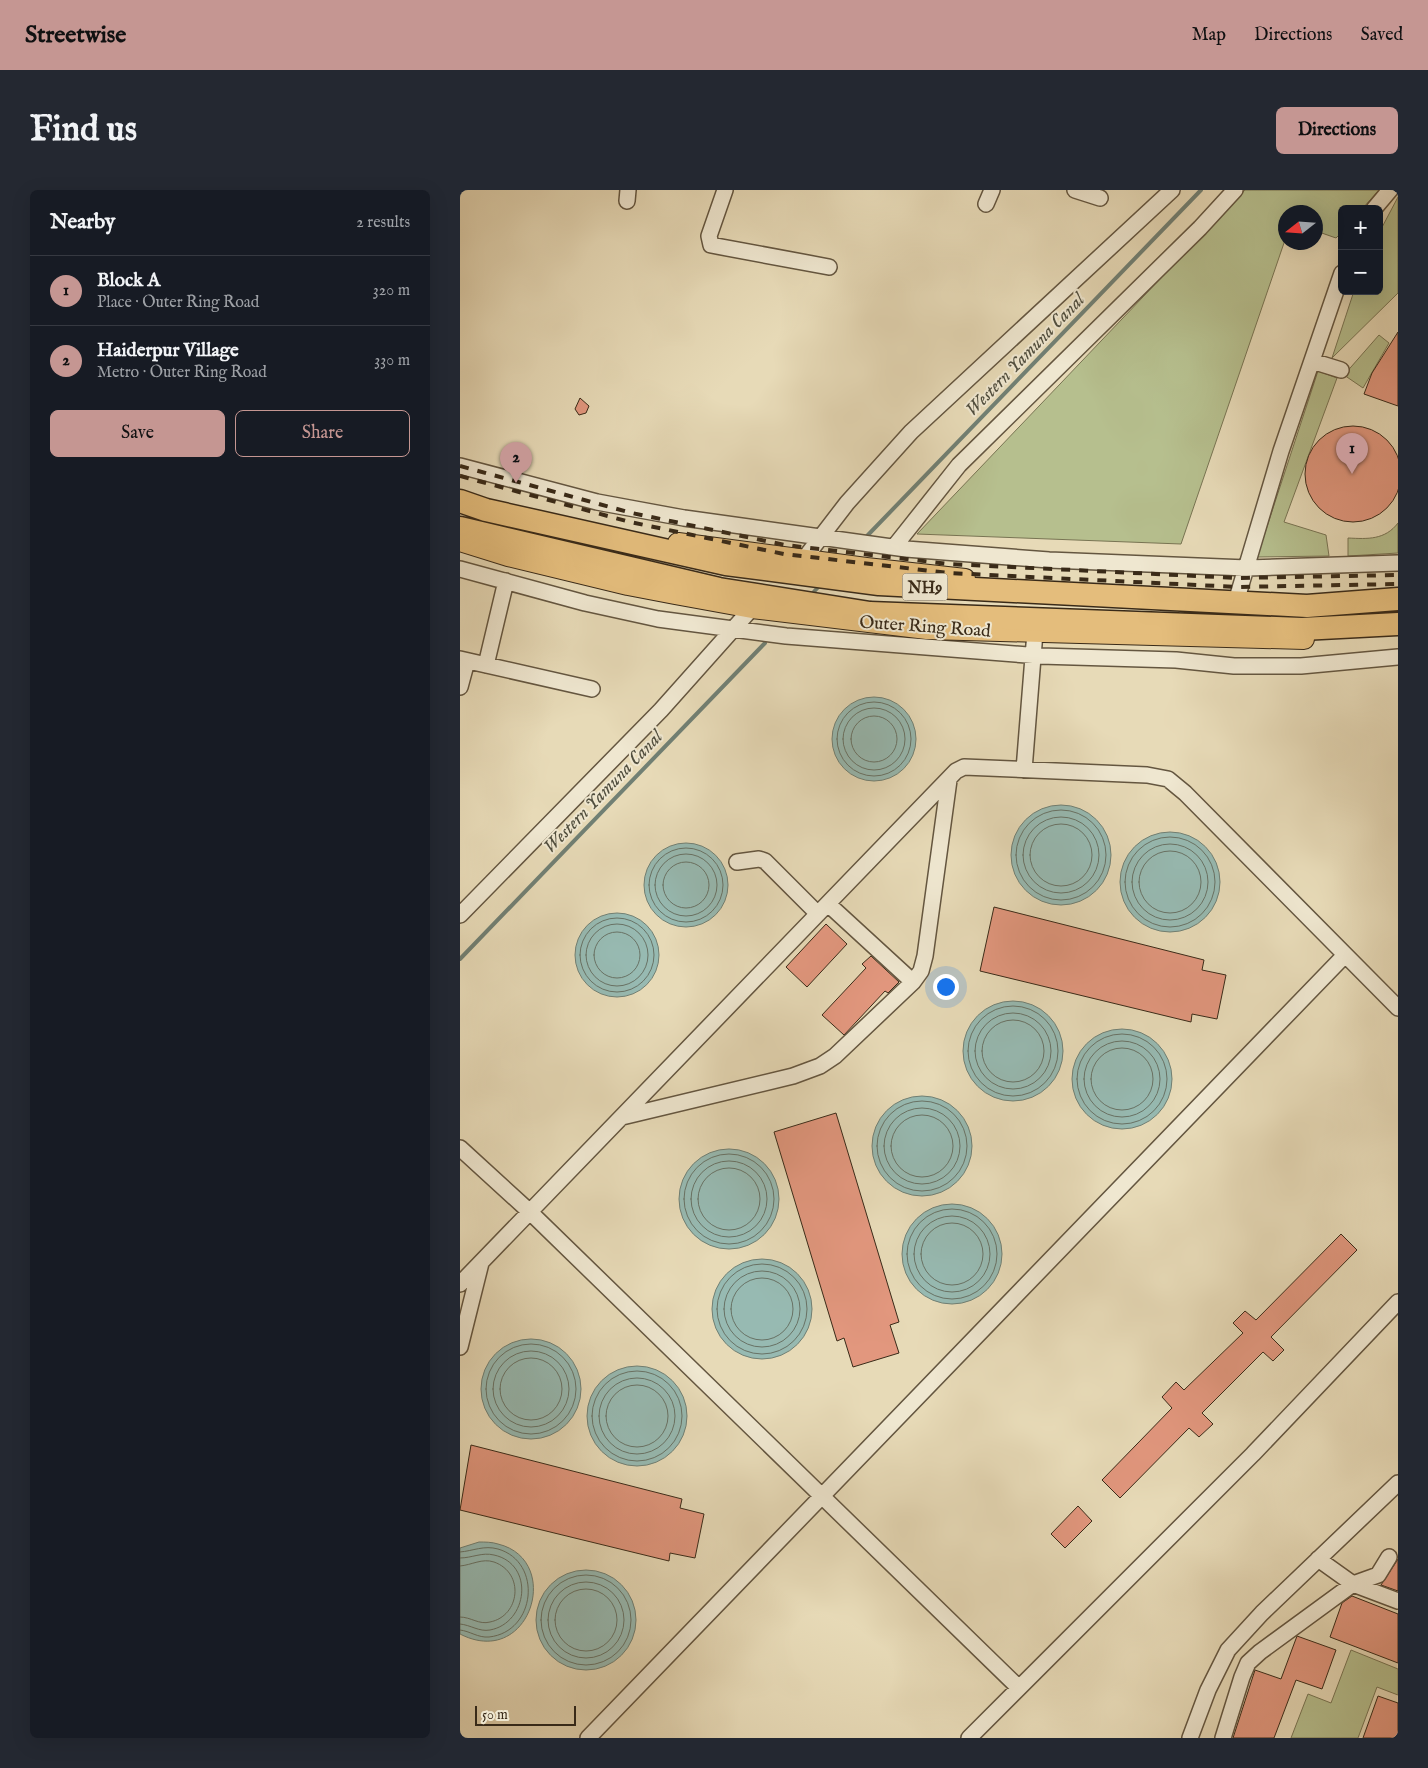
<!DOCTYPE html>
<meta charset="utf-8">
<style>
:root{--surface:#171b24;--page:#242831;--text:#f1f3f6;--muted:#9ea1a6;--line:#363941;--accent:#c59692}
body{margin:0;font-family:"IM FELL English",serif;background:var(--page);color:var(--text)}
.controls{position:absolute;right:15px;top:15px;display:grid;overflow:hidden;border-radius:8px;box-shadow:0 5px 20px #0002}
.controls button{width:45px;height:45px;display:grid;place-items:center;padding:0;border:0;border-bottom:1px solid var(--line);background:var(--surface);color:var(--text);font:25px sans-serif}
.compass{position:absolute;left:818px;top:15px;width:45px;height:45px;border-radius:50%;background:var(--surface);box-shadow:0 5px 20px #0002;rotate:253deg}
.scale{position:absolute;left:15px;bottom:12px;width:101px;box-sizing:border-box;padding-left:5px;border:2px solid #392a18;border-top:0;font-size:14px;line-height:18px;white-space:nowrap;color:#392a18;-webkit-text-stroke:4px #efe7d0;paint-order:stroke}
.you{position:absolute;left:485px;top:796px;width:18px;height:18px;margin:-12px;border:4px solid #fff;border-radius:50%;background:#1a73e8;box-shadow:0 0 0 8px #1a73e833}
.badge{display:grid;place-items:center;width:32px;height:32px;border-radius:50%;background:var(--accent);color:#111;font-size:16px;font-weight:700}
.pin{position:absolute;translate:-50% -41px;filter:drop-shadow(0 1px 2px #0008)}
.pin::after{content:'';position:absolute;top:26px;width:18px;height:15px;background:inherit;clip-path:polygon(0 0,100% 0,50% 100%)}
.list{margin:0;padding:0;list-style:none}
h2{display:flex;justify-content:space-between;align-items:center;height:65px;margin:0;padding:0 20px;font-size:21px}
h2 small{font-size:16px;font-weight:400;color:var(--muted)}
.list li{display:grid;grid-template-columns:32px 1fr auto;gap:15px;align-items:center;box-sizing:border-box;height:70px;padding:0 20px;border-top:1px solid var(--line)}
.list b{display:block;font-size:19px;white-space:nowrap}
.list p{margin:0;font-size:16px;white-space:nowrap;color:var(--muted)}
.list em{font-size:16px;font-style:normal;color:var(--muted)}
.actions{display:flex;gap:10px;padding:15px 20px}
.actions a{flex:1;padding:11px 0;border:1px solid var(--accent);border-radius:8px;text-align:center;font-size:18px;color:var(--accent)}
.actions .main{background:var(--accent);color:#111}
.map{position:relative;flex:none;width:938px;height:1548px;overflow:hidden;border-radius:8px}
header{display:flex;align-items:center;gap:30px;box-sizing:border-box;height:70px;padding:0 25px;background:var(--accent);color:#111}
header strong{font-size:24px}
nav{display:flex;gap:28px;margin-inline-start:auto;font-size:18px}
.intro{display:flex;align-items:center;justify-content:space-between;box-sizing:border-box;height:120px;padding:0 30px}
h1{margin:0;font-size:35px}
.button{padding:12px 22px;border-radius:8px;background:var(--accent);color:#111;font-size:18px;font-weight:700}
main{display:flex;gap:30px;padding:0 30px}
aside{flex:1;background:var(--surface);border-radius:8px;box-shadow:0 5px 20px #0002}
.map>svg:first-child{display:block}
</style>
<header>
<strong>Streetwise</strong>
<nav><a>Map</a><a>Directions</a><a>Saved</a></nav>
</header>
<div class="intro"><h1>Find us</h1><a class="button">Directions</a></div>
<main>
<aside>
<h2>Nearby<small>2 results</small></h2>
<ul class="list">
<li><span class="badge">1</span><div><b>Block A</b><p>Place · Outer Ring Road</p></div><em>320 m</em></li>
<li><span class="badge">2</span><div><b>Haiderpur Village</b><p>Metro · Outer Ring Road</p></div><em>330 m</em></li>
</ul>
<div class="actions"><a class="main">Save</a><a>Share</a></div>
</aside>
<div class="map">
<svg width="938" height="1548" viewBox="0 0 938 1548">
<rect width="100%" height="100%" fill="#e7dab7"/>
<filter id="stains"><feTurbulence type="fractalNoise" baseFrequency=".004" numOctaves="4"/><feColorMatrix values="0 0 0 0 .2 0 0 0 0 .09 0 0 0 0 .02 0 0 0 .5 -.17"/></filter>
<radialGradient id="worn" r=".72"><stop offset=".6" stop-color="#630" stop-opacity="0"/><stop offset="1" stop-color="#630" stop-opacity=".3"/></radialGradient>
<path fill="#b6bf8e" stroke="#787453" d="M 785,0 L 919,0 L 902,19 L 882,19 L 882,42 L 876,48 L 856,41 L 856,22 L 826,22 L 825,50 L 721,354 L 457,344 Z
M 938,7 L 938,103 L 872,168 L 894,101 L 919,101 L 919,43 Z
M 919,145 L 929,153 L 903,198 L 884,185 Z
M 858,181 L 877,188 L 824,332 L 866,345 L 869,366 L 797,367 Z
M 938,333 L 938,363 L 888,366 L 888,348 C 908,349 925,350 938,333 Z
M 891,1460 L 938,1479 L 938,1505 L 917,1497 L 898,1548 L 831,1548 L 848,1504 L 871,1513 Z"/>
<path fill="#97bab2" stroke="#718074" d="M372 549a42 42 0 1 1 84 0a42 42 0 1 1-84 0Z
M551 665a50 50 0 1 1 100 0a50 50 0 1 1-100 0Z
M660 692a50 50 0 1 1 100 0a50 50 0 1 1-100 0Z
M184 695a42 42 0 1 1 84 0a42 42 0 1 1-84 0Z
M115 765a42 42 0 1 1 84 0a42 42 0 1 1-84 0Z
M503 861a50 50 0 1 1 100 0a50 50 0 1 1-100 0Z
M612 889a50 50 0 1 1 100 0a50 50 0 1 1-100 0Z
M412 956a50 50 0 1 1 100 0a50 50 0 1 1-100 0Z
M219 1009a50 50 0 1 1 100 0a50 50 0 1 1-100 0Z
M442 1064a50 50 0 1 1 100 0a50 50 0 1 1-100 0Z
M252 1119a50 50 0 1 1 100 0a50 50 0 1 1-100 0Z
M21 1199a50 50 0 1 1 100 0a50 50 0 1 1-100 0Z
M127 1226a50 50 0 1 1 100 0a50 50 0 1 1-100 0Z
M 19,1352 C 25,1352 32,1352 38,1354 C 104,1370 70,1480 0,1444 L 0,1358 Z
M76 1430a50 50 0 1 1 100 0a50 50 0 1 1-100 0Z"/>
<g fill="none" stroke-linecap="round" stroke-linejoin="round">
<path stroke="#687265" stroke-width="1" d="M377 549a37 37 0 1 1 74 0a37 37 0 1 1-74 0Z
M383 549a31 31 0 1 1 62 0a31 31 0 1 1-62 0Z
M391 549a23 23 0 1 1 46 0a23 23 0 1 1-46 0Z
M556 665a45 45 0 1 1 90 0a45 45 0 1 1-90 0Z
M563 665a38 38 0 1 1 76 0a38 38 0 1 1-76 0Z
M570 665a31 31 0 1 1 62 0a31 31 0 1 1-62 0Z
M665 692a45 45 0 1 1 90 0a45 45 0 1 1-90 0Z
M672 692a38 38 0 1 1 76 0a38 38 0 1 1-76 0Z
M189 695a37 37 0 1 1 74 0a37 37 0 1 1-74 0Z
M679 692a31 31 0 1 1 62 0a31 31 0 1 1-62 0Z
M195 695a31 31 0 1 1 62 0a31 31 0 1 1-62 0Z
M203 695a23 23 0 1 1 46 0a23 23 0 1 1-46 0Z
M120 765a37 37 0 1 1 74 0a37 37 0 1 1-74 0Z
M126 765a31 31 0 1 1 62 0a31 31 0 1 1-62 0Z
M134 765a23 23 0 1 1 46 0a23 23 0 1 1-46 0Z
M508 861a45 45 0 1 1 90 0a45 45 0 1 1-90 0Z
M515 861a38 38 0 1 1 76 0a38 38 0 1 1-76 0Z
M522 861a31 31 0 1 1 62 0a31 31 0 1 1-62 0Z
M617 889a45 45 0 1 1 90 0a45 45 0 1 1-90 0Z
M624 889a38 38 0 1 1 76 0a38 38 0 1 1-76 0Z
M631 889a31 31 0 1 1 62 0a31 31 0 1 1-62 0Z
M417 956a45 45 0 1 1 90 0a45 45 0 1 1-90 0Z
M424 956a38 38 0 1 1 76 0a38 38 0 1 1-76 0Z
M431 956a31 31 0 1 1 62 0a31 31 0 1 1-62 0Z
M224 1009a45 45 0 1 1 90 0a45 45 0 1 1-90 0Z
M231 1009a38 38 0 1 1 76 0a38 38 0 1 1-76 0Z
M238 1009a31 31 0 1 1 62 0a31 31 0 1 1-62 0Z
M447 1064a45 45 0 1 1 90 0a45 45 0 1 1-90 0Z
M454 1064a38 38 0 1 1 76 0a38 38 0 1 1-76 0Z
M461 1064a31 31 0 1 1 62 0a31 31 0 1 1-62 0Z
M257 1119a45 45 0 1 1 90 0a45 45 0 1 1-90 0Z
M264 1119a38 38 0 1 1 76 0a38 38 0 1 1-76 0Z
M271 1119a31 31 0 1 1 62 0a31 31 0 1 1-62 0Z
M26 1199a45 45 0 1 1 90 0a45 45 0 1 1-90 0Z
M33 1199a38 38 0 1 1 76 0a38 38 0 1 1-76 0Z
M40 1199a31 31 0 1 1 62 0a31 31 0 1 1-62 0Z
M132 1226a45 45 0 1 1 90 0a45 45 0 1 1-90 0Z
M139 1226a38 38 0 1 1 76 0a38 38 0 1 1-76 0Z
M146 1226a31 31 0 1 1 62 0a31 31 0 1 1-62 0Z
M 0,1362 C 13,1361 24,1355 38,1359 C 83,1372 76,1442 29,1447 C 18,1448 10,1441 0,1440
M 0,1368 C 12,1368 22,1362 34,1365 C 75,1374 68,1433 30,1440 C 19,1442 11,1435 0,1434
M 0,1376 C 12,1375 22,1368 34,1372 C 65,1383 60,1426 30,1432 C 19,1435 11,1427 0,1427
M81 1430a45 45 0 1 1 90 0a45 45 0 1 1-90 0Z
M88 1430a38 38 0 1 1 76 0a38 38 0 1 1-76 0Z
M95 1430a31 31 0 1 1 62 0a31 31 0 1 1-62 0Z"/>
<path stroke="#718074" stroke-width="4" d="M 406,347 L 741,0
M 351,405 L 361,394
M 0,769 L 305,453"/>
</g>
<path fill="#e2977e" stroke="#392a18" d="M 938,142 L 938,216 L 904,204 L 912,183 Z
M 120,208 L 129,216 L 126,223 L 119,225 L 115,219 Z
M845 284a48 48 0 1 1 96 0a48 48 0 1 1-96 0Z
M 534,717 L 744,770 L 742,780 L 766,785 L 757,829 L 732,824 L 731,832 L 520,781 Z
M 366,734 L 387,754 L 347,797 L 326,777 Z
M 411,766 L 439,792 L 428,803 L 425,801 L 384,845 L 362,825 L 406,778 L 402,774 Z
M 376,923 L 439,1132 L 430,1135 L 439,1163 L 393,1177 L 384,1148 L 377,1151 L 314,942 Z
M 881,1044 L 897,1060 L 811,1147 L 824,1160 L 813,1171 L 803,1162 L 742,1223 L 753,1234 L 739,1247 L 729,1238 L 660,1308 L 642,1290 L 712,1218 L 702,1207 L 716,1192 L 724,1200 L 783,1143 L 773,1133 L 785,1121 L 796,1130 Z
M 11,1255 L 222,1309 L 220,1318 L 244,1324 L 235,1368 L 210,1363 L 209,1371 L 0,1320 Z
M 618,1316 L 632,1331 L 605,1358 L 591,1344 Z
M 938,1369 L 938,1401 L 921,1395 Z
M 892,1406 L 938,1424 L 938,1473 L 870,1447 L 882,1413 Z
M 837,1446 L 876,1460 L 862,1499 L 836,1490 L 814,1548 L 773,1548 L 795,1480 L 821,1489 Z
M 918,1506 L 938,1513 L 938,1548 L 903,1548 Z"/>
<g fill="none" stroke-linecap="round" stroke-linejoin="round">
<defs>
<path id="minor" d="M 265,0 L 249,46 L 251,55 L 369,77
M 615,0 L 640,8
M 167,11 L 168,0
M 526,14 L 532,0
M 914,19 L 930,0
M 852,171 L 881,180
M 0,276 L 137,312 L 224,328 L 446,359 L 589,370 L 787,378 L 938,373
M 434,357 L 499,275 L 740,38 L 775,0
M 344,369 L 387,313 L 451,242 L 712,0
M 0,379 L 125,413 L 198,429 L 326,446 L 580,466 L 716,470 L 774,476 L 841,476 L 938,467
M 778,405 L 821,261 L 882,83
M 0,469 L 132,499
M 26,475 L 46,391
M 0,497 L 7,471
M 564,580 L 575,442
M 277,672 L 299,669 L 305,671 L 358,724
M 368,714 L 453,792
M 0,725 L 201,520 L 292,418
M 162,927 L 333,886 L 360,876 L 375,866 L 453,792 L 461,781 L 465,766 L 489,590
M 0,958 L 70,1022 L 558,1497
M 0,1094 L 496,581 L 504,577 L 687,585 L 708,589 L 725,603 L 938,818
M 0,1157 L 21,1073
M 858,1369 L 893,1394 L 938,1411
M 128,1548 L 885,765
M 509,1548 L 793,1264 L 938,1112
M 730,1548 L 748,1500 L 768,1460 L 802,1423 L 938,1293
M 763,1548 L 782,1487 L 788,1473 L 800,1462 L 893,1394 L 918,1385 L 929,1367"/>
<path id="major" d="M 0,351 L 48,366 L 168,395 L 215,404 L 292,418 L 467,439 L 844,449
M 218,353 L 406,378 L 505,389"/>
<path id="highway" d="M 0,311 L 26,320 L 266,374 L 419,394 L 847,416 L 938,409
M 0,338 L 259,399 L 410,423 L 842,439 L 938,434"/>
</defs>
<use href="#minor" stroke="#645640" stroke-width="18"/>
<use href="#major" stroke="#392a18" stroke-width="22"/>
<use href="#highway" stroke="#392a18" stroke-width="25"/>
<use href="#minor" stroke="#efe7d0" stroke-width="15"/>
<use href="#major" stroke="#e4bd7c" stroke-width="20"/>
<use href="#highway" stroke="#e4bd7c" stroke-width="22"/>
<path stroke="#392a18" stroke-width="4" stroke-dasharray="9 9" stroke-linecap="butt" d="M 0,276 L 172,323 L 325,355 L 489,374 L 778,388 L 938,385
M 0,286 L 170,332 L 324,364 L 489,383 L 778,397 L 938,394"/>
</g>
<g text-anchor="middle" stroke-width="4" stroke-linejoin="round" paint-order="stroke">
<rect fill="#efe7d0" stroke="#70634f" stroke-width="1" x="442.5" y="383.5" width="45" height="27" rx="4"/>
<g font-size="16" font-weight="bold" fill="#392a18">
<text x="465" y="403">NH9</text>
</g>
<g font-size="18" fill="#392a18" stroke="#efe7d0">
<text transform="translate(465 436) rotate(4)" y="6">Outer Ring Road</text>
</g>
<g font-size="19" font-style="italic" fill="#504e3e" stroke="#efe7d0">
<text transform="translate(564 164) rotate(-46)" y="7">Western Yamuna Canal</text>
<text transform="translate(142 601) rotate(-46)" y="7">Western Yamuna Canal</text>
</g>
</g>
<rect width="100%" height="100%" filter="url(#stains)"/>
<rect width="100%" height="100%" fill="url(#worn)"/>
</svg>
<div class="controls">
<button>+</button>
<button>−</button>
</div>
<svg class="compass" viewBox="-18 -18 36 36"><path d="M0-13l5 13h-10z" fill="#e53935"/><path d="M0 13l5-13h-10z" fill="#9ea1a6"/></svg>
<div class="scale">50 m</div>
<div class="you"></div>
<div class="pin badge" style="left:892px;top:284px">1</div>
<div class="pin badge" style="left:56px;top:293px">2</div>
</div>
</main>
